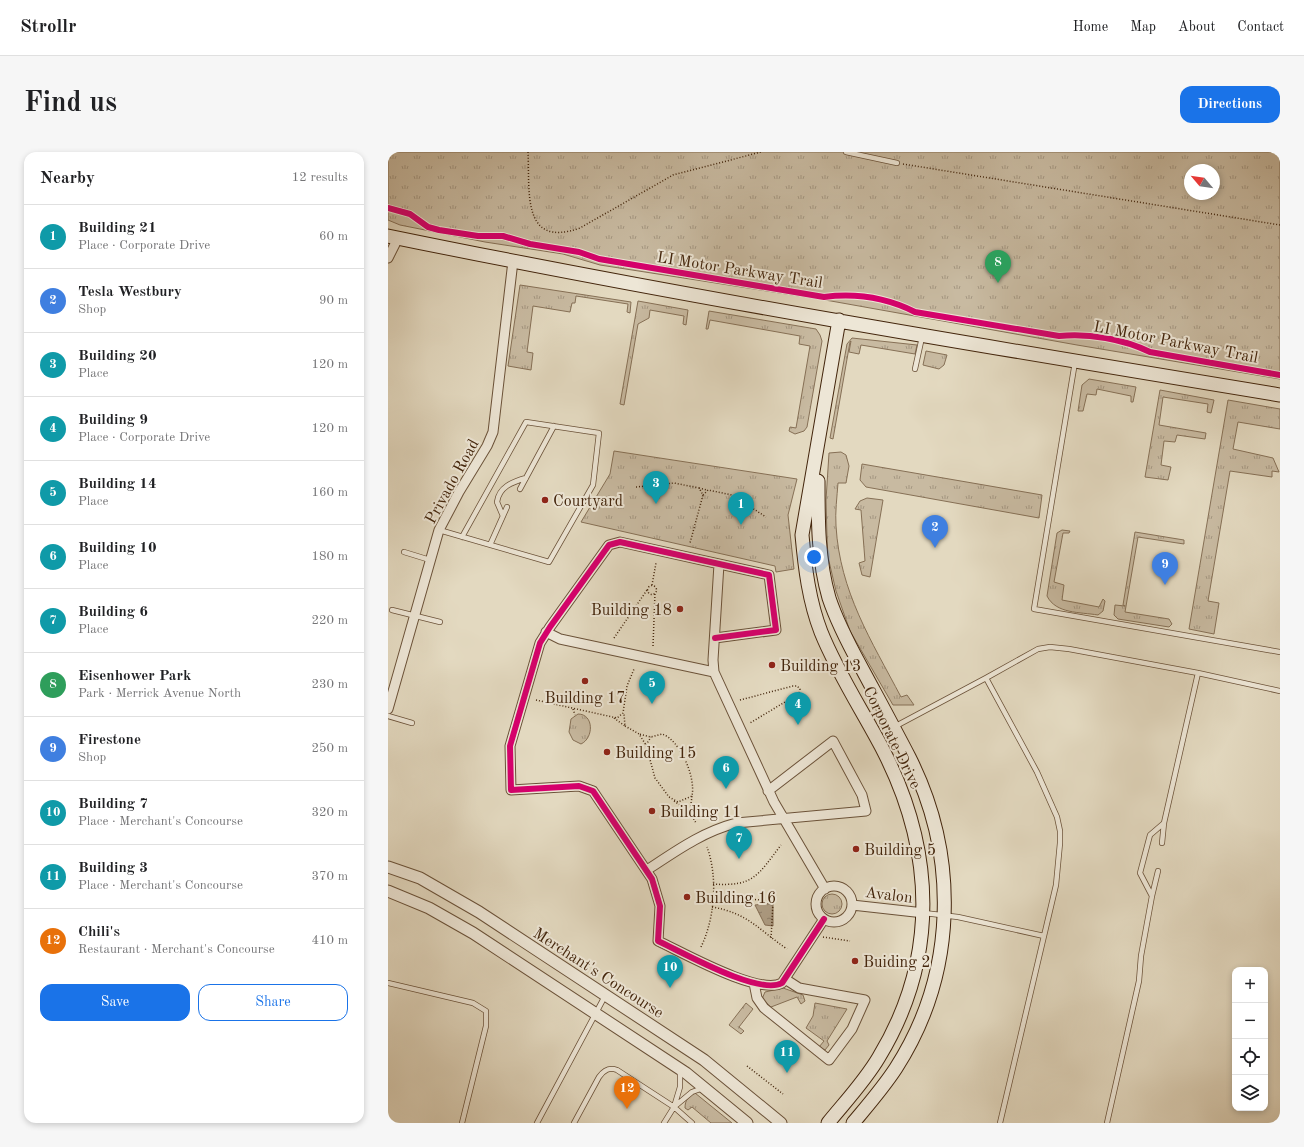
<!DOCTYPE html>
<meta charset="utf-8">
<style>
:root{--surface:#fff;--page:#f6f6f6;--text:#202124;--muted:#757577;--line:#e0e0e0;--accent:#1a73e8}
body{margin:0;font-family:"Old Standard TT",serif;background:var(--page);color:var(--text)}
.controls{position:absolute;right:12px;bottom:12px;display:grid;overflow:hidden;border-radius:8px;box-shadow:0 2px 6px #0003}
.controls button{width:36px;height:36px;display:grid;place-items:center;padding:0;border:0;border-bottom:1px solid var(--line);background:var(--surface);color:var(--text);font:20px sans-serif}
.compass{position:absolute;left:796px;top:12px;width:36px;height:36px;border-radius:50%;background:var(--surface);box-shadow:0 2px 6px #0003;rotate:299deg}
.you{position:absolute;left:426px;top:405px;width:14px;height:14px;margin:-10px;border:3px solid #fff;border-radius:50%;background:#1a73e8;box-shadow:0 0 0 6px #1a73e833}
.badge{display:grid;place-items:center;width:26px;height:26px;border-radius:50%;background:var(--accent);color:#fff;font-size:13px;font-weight:700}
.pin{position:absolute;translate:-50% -33px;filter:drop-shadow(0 1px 2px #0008)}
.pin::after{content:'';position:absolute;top:21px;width:14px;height:12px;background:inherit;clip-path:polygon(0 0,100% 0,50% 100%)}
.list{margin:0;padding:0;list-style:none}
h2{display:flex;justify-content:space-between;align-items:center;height:52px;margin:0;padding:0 16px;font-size:17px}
h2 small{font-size:13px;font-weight:400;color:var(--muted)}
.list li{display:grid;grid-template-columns:26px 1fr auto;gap:12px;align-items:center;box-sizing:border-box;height:64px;padding:0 16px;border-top:1px solid var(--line)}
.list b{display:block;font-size:15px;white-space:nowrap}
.list p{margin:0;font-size:13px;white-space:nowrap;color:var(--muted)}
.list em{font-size:13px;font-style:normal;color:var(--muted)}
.actions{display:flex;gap:8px;padding:12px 16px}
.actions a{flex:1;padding:9px 0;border:1px solid var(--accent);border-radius:12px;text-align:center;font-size:14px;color:var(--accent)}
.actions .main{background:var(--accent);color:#fff}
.icon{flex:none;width:22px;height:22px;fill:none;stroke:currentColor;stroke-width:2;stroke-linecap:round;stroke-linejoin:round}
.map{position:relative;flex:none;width:892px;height:971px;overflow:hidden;border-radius:12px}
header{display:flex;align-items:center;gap:24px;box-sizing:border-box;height:56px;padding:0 20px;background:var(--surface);border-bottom:1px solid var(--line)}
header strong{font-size:19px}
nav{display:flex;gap:22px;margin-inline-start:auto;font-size:14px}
.intro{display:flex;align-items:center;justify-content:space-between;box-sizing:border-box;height:96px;padding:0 24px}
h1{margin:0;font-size:28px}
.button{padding:10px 18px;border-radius:12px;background:var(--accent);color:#fff;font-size:14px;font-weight:700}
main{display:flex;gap:24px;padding:0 24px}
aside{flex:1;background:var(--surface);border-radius:12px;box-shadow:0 2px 6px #0003}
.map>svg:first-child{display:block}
</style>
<header>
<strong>Strollr</strong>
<nav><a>Home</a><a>Map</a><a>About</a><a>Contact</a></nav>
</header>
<div class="intro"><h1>Find us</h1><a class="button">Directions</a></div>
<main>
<aside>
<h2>Nearby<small>12 results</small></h2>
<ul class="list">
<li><span class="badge" style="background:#0f9aa8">1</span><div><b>Building 21</b><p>Place · Corporate Drive</p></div><em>60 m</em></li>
<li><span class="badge" style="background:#3f7fe0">2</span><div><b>Tesla Westbury</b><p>Shop</p></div><em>90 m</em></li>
<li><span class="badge" style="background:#0f9aa8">3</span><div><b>Building 20</b><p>Place</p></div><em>120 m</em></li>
<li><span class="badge" style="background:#0f9aa8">4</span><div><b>Building 9</b><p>Place · Corporate Drive</p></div><em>120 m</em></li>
<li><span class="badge" style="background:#0f9aa8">5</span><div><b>Building 14</b><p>Place</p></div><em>160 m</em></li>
<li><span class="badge" style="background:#0f9aa8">6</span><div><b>Building 10</b><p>Place</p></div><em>180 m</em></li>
<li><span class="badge" style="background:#0f9aa8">7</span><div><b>Building 6</b><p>Place</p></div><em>220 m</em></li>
<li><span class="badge" style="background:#2e9e5b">8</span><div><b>Eisenhower Park</b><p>Park · Merrick Avenue North</p></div><em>230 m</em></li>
<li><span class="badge" style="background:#3f7fe0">9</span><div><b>Firestone</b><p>Shop</p></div><em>250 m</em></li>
<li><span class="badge" style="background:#0f9aa8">10</span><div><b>Building 7</b><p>Place · Merchant's Concourse</p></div><em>320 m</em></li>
<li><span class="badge" style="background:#0f9aa8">11</span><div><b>Building 3</b><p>Place · Merchant's Concourse</p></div><em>370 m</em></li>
<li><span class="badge" style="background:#e8710a">12</span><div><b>Chili's</b><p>Restaurant · Merchant's Concourse</p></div><em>410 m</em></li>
</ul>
<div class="actions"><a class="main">Save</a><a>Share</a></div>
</aside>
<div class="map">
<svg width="892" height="971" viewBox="0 0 892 971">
<defs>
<pattern id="grass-tufts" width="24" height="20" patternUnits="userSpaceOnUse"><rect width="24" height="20" fill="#c8baa1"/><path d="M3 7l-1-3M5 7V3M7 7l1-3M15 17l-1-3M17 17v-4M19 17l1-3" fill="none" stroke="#a49782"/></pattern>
<pattern id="water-ripples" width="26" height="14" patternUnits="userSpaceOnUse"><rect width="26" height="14" fill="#ad9c83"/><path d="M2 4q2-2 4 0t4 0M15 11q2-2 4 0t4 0" fill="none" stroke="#8e7f6a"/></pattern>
</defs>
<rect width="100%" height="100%" fill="#e3d9c0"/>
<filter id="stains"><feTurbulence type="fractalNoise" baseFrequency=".005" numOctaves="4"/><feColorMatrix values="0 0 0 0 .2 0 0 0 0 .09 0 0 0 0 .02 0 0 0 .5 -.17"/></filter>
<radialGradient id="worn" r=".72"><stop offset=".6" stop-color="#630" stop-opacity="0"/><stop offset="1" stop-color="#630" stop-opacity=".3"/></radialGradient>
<path fill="url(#grass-tufts)" stroke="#867056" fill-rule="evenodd" d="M 0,0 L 892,0 L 892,227 L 689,193 L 443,149 L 212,113 L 175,102 L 97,90 L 12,73 L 0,68 ZM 802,18 L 826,18 L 826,42 L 802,42 Z
M 132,133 L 243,150 L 242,161 L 239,160 L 240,152 L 188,144 L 187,151 L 184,151 L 182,160 L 145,154 L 139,200 L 145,201 L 143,218 L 120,214 Z
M 250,149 L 300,158 L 298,173 L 295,172 L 296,164 L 262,158 L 261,166 L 250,172 L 236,253 L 232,252 Z
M 321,159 L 428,177 L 432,183 L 434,189 L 419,275 L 416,279 L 407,282 L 401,279 L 402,275 L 408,276 L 422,194 L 411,192 L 412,184 L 322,168 L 320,177 L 318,177 Z
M 464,186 L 529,193 L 527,202 L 473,193 L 471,202 L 461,200 L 463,189 L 462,190 L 445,287 L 442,286 L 459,192 Z
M 538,199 L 559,203 L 556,213 L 551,217 L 535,213 Z
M 701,227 L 748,235 L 745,250 L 743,250 L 743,244 L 709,237 L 708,243 L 699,242 L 695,259 L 690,259 L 694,233 Z
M 772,238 L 826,248 L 823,261 L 819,260 L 820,252 L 775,245 L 771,273 L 818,281 L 817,287 L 789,283 L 787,290 L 776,289 L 773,313 L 783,315 L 780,328 L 757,325 Z
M 840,248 L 892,257 L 892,277 L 850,270 L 845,297 L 885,306 L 891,320 L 884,319 L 884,325 L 842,319 L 820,449 L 831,451 L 826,482 L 801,477 Z
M 226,299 L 409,327 L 400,363 L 406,417 L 388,420 L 387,414 L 193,370 L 222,322 Z
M 453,300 L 458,303 L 461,314 L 458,331 L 450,331 C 449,345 447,360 448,374 C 452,440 483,488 513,545 L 519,543 L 526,553 L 505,553 L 462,479 L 448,439 L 440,405 L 439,385 L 438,348 L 441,301 Z
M 474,312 L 654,343 L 651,366 L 478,335 L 472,328 Z
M 479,346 L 495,348 L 482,425 L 474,423 L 471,411 L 477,409 L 473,358 L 467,357 L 472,349 Z
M 674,378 L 682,379 L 681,381 L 675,381 L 666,430 L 676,433 L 674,448 L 711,455 L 715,447 L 717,449 L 715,459 L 710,463 C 692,460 668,462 659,444 L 669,381 Z
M 747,380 L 796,388 L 796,392 L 750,385 L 737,460 L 781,467 L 784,472 L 781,475 L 730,467 L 726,463 L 727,453 L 737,454 L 735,453 Z
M 190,562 C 206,562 206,586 193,592 L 185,588 L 181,580 L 183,567 Z
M434 752a10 10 0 1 1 20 0a10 10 0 1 1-20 0Z
M 395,836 L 415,843 L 417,849 L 413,852 L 409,845 L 383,855 L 374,847 L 377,840 Z
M 358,851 L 365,857 L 351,875 L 356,879 L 353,882 L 341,873 Z
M 427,851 L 459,857 L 439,889 L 441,893 L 437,898 L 431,895 L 436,889 L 418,876 L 425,864 Z
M 307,941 L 344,971 L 323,971 L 304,955 L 300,958 L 297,956 C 297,948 300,945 307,941 Z"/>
<path fill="url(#water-ripples)" stroke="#836c53" d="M 385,751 L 385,774 L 377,773 L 367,753 Z"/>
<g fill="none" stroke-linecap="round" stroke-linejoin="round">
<defs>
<path id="service" d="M 458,0 L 509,11
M 687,210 L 646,457 L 892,500
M 527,217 L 534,185
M 132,337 L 166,274
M 115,364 L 109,350 C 111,335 124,330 138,326
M 51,378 L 161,410 L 205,333 L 211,281 L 138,270 L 74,385
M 102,393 L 119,355
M 16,400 L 42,408
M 4,458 L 52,470
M 598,526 L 649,620 L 669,665 L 672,679 L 672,691 L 668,733 L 612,971
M 0,564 L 24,571
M 506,575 L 598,526 L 650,497 L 662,495 L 681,497 L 810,521 L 892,539
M 774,691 L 776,671 L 810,521
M 764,744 L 770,719
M 536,761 L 570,765 L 656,784
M 0,831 L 85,851 L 98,859 L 98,874 L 74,971
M 292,920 L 292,935 L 286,955 L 304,940 L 315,936
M 149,971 L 217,844
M 186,971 L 211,925 C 216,918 221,915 229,918 L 286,955 L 304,971
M 276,971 L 286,955
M 719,971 L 751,829 L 753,804 L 764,744 L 752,721 L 762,683 L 776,671"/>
<path id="minor" d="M 0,106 L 10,86
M 331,412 L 325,508 L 326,520 L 386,650 L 437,737
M 158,480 L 172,487 L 326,520
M 327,486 L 388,478 L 381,423 L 232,390 L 221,393 L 162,475 L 152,491 L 122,594 L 123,638 L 191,634 L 205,639 L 264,727 L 272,754 L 270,789 C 294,800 371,844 394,831 L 436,767
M 0,557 L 51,378 L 71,340 L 99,294 L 105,280 L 125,109
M 259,718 C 288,699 314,680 348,671 L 478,659 L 474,643 L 445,589 L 380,639
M428 752a18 18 0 1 1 36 0a18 18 0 1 1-36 0Z
M 464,753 L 536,761
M 366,831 L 369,846 L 376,856 L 441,908 L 464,877 L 477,848 L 411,836 L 397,827"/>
<path id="tertiary" d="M 0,715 L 32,726 L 91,760 L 316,908 L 393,971
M 0,739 L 41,756 L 85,781 L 298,921 L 359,971"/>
<path id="secondary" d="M 0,84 C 296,145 594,194 892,243
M 430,329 C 430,369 430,408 441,446 C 449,470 460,491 472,513 C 488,543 505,574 521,605 C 571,704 569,821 508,916 C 495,936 480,953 465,971
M 440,971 C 457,950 477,929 491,905 C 551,806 547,698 494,596 C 474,558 449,520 433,480 C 421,449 417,416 414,383 L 451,168"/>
</defs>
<use href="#service" stroke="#6b5239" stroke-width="6"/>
<use href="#minor" stroke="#6b5239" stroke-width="11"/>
<use href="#tertiary" stroke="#6b5239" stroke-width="13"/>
<use href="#secondary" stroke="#43250c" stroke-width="15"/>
<path stroke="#43250c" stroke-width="1.5" stroke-dasharray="1 2" stroke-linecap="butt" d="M 140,0 C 142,39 133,97 192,76 L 285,23 L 373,0
M 515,12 L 892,73
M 248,335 L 286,331 L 311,336 L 315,343 L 302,391
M 311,336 L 319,338
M 315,343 L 320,338 L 344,343 L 378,365
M 264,433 L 268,411
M259.5 438a4.5 4.5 0 1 1 9 0a4.5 4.5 0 1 1-9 0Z
M 226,486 L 259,438
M 265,494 L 267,441
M 148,548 L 229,566 L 235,561 L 239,534 L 246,517
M 352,548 L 405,534 L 409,534 L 412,537 L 411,541 L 407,544 L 362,571
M 185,557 L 187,563
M 226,566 L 237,574 L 236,562
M 237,574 L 251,582 L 258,593 L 267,626 L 281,645 L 290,650 L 304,644 C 308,625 292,588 274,582 L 263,585 L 251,582
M 258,593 L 263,585
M 286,649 L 302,660 L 308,671
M 302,660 L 304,644
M 325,732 C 366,735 370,723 393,693
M 360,745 L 360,747 L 385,749 L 383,787
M 324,755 C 360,761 371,778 399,797
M 435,785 L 462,789
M 313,795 C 327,766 330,725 319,695
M 359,914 L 395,942"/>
<use href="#service" stroke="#ede6d6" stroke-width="4.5"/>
<use href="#minor" stroke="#ede6d6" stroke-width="9"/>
<use href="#tertiary" stroke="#ede6d6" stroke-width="11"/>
<use href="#secondary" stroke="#ede6d6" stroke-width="13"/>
<defs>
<path id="cycleway" d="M 0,56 L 22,62 L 40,75 L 51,78 L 90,84 L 115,84 L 142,92 L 191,100 L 211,107 L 436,145 C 467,141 499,146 527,160 L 671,184 C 701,181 735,187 762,200 L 892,223
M 327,486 L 388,478 L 381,423 L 232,390 L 221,393 L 162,475 L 152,491 L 122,594 L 123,638 L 191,634 L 205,639 L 264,727 L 272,754 L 270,789 C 294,800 371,844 394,831 L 436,767"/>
</defs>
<use href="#cycleway" stroke="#ede6d6" stroke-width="8"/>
<use href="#cycleway" stroke="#d6006c" stroke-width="6"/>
</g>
<g fill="#8f2418" stroke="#ede6d6" stroke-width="1.5">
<circle cx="157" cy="348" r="4"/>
<circle cx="292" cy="457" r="4"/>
<circle cx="384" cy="513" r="4"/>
<circle cx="197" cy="529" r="4"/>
<circle cx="219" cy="600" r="4"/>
<circle cx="264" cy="659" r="4"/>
<circle cx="468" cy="697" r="4"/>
<circle cx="299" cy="745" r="4"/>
<circle cx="467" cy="809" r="4"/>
</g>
<g text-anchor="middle" stroke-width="4" stroke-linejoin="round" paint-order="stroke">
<g font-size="16" fill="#43250c" stroke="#ede6d6">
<text transform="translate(352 117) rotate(9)" y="6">LI Motor Parkway Trail</text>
<text transform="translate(788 189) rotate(11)" y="6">LI Motor Parkway Trail</text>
<text transform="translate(63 329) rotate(-61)" y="6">Privado Road</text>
<text transform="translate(505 585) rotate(64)" y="6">Corporate Drive</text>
<text transform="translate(501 742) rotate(7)" y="6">Avalon</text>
<text transform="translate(211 820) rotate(33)" y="6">Merchant's Concourse</text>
</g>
<g font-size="16" fill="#43250c" stroke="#ede6d6" text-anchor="start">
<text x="165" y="354">Courtyard</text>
<text x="284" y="463" text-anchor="end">Building 18</text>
<text x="392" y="519">Building 13</text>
<text x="197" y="551" text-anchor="middle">Building 17</text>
<text x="227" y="606">Building 15</text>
<text x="272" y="665">Building 11</text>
<text x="476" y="703">Building 5</text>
<text x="307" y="751">Building 16</text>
<text x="475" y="815">Buiding 2</text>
</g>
</g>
<rect width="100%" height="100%" filter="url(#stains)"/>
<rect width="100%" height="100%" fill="url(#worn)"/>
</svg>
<div class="controls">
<button>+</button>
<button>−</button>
<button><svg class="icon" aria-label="locate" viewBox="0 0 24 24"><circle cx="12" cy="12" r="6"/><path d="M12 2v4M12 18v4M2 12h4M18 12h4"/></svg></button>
<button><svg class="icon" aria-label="layers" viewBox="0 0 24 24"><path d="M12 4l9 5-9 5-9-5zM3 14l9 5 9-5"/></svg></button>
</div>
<svg class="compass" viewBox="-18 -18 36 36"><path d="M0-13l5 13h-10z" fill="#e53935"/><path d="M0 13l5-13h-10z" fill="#757577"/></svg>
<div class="you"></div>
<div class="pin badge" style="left:353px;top:373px;background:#0f9aa8">1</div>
<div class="pin badge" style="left:547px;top:396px;background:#3f7fe0">2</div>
<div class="pin badge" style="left:268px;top:352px;background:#0f9aa8">3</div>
<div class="pin badge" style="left:410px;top:573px;background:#0f9aa8">4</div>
<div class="pin badge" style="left:264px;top:552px;background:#0f9aa8">5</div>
<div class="pin badge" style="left:338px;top:637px;background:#0f9aa8">6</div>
<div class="pin badge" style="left:351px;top:707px;background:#0f9aa8">7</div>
<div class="pin badge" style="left:610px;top:131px;background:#2e9e5b">8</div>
<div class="pin badge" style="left:777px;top:433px;background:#3f7fe0">9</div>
<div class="pin badge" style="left:282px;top:836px;background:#0f9aa8">10</div>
<div class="pin badge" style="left:399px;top:921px;background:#0f9aa8">11</div>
<div class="pin badge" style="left:239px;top:957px;background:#e8710a">12</div>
</div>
</main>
